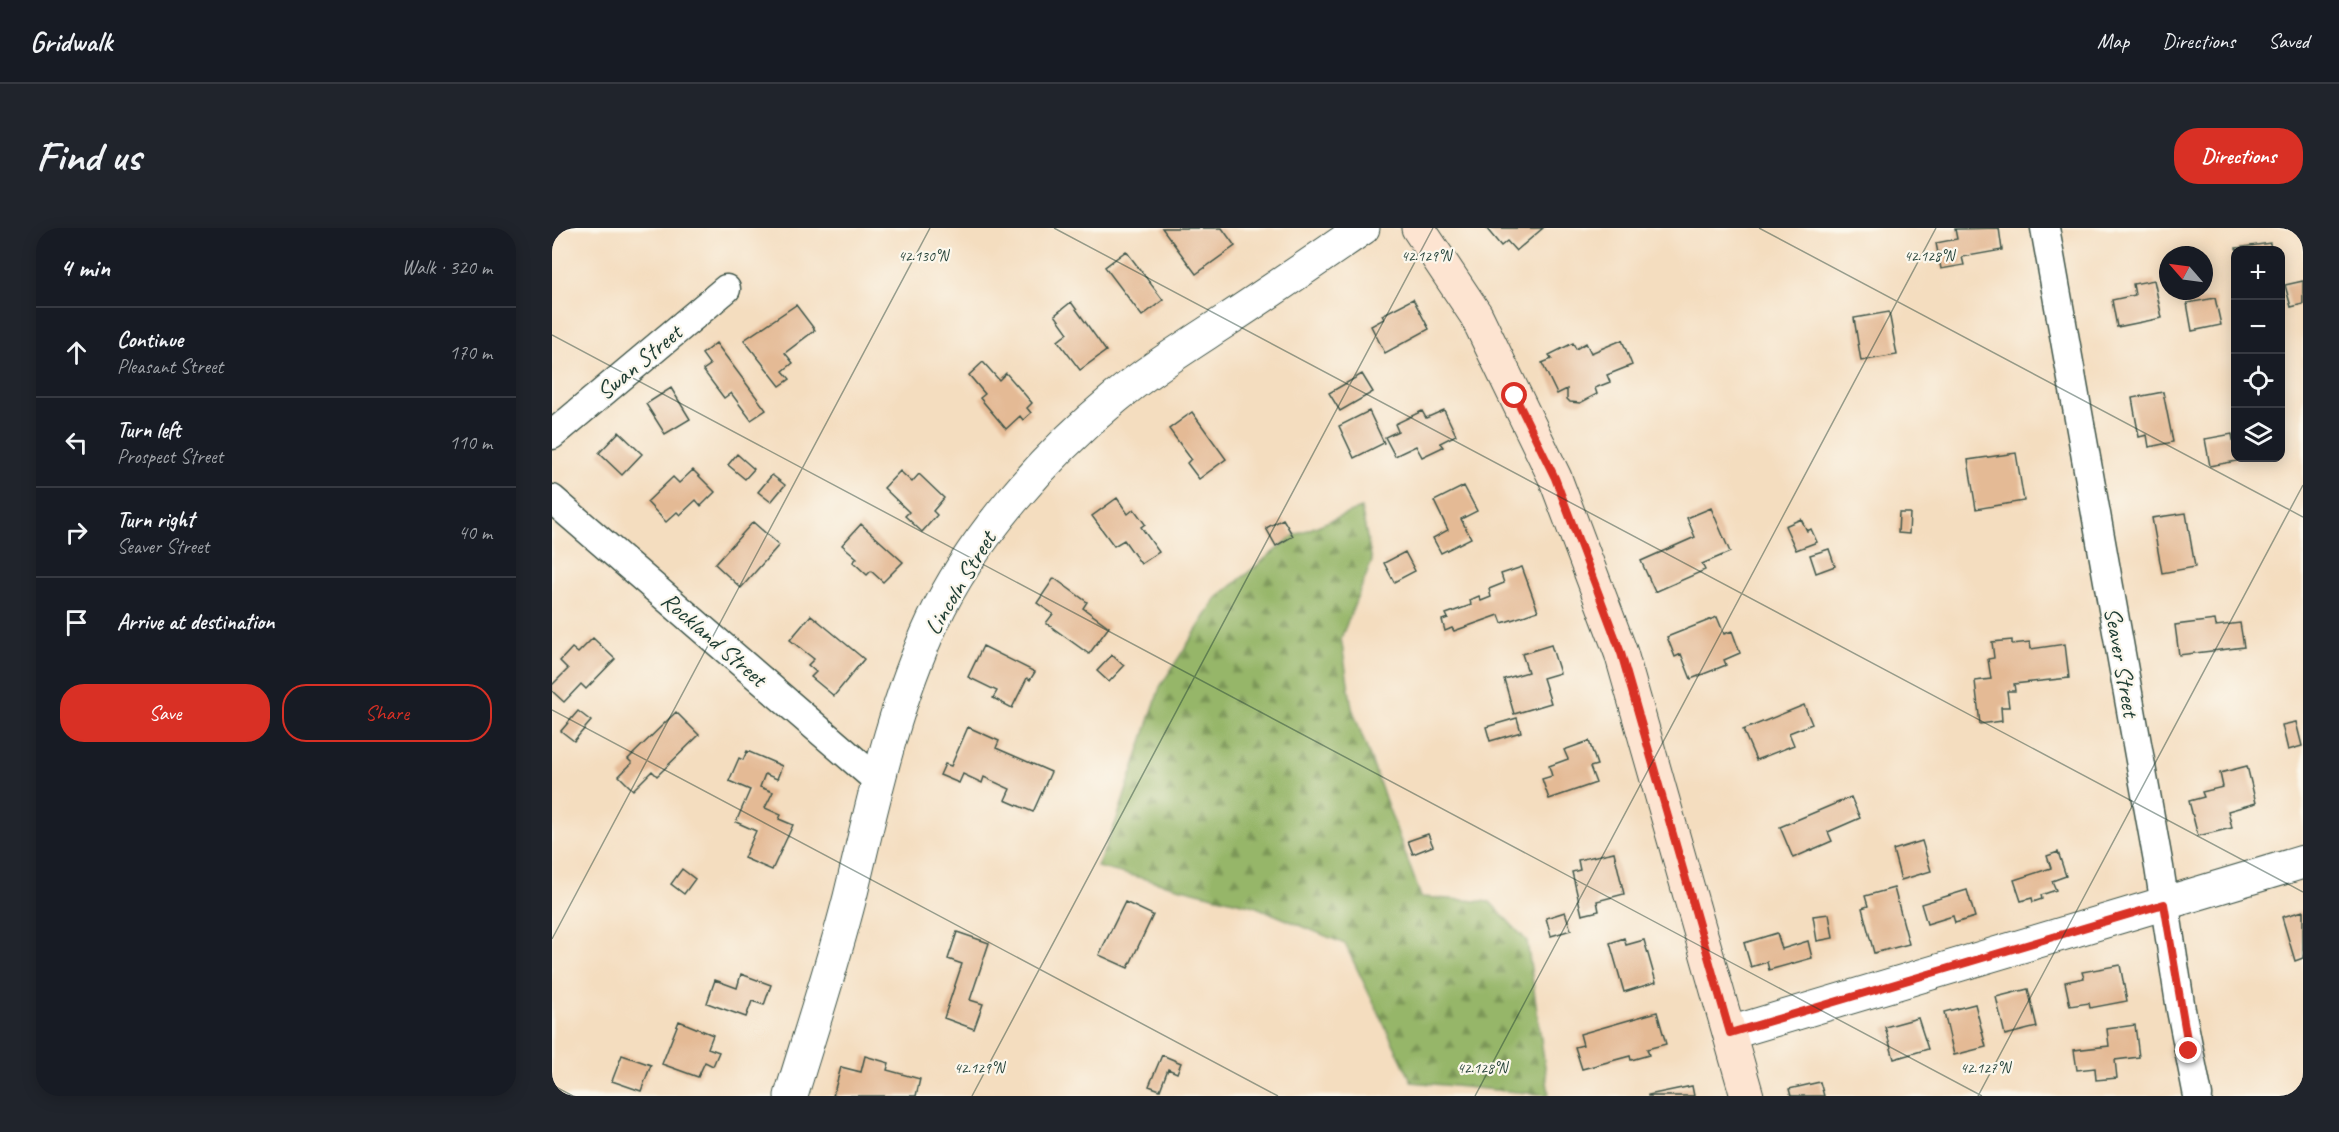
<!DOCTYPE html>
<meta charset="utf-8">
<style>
:root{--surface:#171b24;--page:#20242c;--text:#f1f3f6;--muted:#9ea1a6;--line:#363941;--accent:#d93025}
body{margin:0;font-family:Caveat,sans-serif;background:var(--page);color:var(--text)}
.controls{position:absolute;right:18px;top:18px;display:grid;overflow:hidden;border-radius:12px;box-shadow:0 3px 15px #0003}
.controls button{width:54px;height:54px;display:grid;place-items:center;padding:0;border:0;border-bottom:2px solid var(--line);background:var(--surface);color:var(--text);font:30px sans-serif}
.compass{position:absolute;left:1607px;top:18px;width:54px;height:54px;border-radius:50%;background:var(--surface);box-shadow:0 3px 15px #0003;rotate:298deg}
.stop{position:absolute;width:18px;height:18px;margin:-14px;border:4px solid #d93025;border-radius:50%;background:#fff}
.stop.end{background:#d93025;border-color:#fff;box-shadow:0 2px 6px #0008}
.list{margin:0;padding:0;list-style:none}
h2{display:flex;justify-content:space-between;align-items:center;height:78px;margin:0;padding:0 24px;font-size:26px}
h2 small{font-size:20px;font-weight:400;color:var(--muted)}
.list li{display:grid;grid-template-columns:39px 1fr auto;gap:18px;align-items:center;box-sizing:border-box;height:90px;padding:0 24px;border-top:2px solid var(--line)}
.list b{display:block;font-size:22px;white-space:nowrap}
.list p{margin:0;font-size:20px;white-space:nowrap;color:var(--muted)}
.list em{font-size:20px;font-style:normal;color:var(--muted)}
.actions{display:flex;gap:12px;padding:18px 24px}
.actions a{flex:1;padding:14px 0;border:2px solid var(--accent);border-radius:24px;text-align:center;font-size:21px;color:var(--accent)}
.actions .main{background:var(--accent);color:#fff}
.icon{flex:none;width:33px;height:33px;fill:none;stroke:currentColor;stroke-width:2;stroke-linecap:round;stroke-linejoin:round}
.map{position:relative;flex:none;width:1751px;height:868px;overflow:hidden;border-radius:24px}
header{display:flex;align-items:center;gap:36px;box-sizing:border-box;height:84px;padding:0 30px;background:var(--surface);border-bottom:2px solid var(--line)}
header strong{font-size:28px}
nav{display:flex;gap:33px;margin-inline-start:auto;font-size:21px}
.intro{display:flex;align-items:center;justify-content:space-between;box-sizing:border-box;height:144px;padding:0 36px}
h1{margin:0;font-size:42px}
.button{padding:15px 27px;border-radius:24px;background:var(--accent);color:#fff;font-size:21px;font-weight:700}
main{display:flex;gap:36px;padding:0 36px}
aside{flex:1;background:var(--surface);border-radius:24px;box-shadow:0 3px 15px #0003}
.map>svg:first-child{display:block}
</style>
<header>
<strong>Gridwalk</strong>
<nav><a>Map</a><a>Directions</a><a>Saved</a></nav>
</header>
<div class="intro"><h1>Find us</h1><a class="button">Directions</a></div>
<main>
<aside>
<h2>4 min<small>Walk · 320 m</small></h2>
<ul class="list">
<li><svg class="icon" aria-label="ahead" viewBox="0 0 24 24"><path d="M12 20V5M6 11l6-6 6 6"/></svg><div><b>Continue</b><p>Pleasant Street</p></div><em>170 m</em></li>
<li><svg class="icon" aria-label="left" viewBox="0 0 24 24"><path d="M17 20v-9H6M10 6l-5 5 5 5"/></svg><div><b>Turn left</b><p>Prospect Street</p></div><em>110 m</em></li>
<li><svg class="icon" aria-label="right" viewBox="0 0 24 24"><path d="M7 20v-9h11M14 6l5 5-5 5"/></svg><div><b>Turn right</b><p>Seaver Street</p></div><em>40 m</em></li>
<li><svg class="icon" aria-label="arrive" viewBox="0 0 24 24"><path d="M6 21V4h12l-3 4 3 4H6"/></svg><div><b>Arrive at destination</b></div></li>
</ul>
<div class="actions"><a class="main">Save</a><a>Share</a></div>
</aside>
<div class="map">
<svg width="1751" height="868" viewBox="0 0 1751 868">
<defs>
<pattern id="forest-firs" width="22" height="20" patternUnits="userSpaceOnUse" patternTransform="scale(1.5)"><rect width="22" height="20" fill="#96b669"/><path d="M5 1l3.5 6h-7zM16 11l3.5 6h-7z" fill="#7a9557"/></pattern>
</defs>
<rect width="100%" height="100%" fill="#fbf7ec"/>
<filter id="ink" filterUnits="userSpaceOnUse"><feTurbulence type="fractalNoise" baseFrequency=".0167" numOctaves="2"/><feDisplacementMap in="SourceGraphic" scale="12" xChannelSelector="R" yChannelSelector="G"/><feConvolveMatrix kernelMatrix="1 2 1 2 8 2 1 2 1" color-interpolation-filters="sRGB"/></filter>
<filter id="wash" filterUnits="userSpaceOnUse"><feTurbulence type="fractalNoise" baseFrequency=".008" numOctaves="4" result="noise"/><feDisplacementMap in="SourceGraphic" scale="24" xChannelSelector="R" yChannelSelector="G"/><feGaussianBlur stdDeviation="1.35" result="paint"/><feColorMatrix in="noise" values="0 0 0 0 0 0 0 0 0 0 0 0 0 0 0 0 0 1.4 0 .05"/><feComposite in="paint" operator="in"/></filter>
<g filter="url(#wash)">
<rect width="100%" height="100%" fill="#f4ddbf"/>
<path fill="url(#forest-firs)" stroke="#5a7a4e" stroke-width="1.5" d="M 809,280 L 820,333 L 789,410 L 800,480 L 869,669 L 938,674 L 975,713 L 997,867 L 860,854 L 793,716 L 702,678 L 545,639 L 564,594 L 608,459 L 665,370 L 741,308 Z"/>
<g id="blocks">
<path fill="#e4ba95" d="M 610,0 L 670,0 L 683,18 L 644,46 Z
M 934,0 L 991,0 L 964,23 L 955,13 L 949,18 Z
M 1447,0 L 1450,22 L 1410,29 L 1412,37 L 1389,41 L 1384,15 L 1405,11 L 1403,1 Z
M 1718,15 L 1719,22 L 1685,22 L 1684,20 Z
M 574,23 L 611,72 L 590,88 L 553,39 Z
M 1602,52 L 1610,90 L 1565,99 L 1560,72 L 1583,67 L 1581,56 Z
M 1751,53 L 1751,76 L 1739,79 L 1733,57 Z
M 1663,70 L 1669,97 L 1640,103 L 1635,75 Z
M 861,71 L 877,101 L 833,125 L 819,98 L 832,91 L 830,87 Z
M 519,74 L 554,123 L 528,142 L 506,113 L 516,105 L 503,87 Z
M 244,77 L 263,102 L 233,125 L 241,135 L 231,143 L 238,151 L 228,158 L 192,112 Z
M 1337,84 L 1345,127 L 1309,133 L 1302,90 Z
M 1070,112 L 1080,137 L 1055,147 L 1058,154 L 1043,160 L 1045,166 L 1028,175 L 1018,174 L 1015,171 L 1015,161 L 1005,166 L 990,135 L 1000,131 L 997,127 L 1021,115 L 1024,121 L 1034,115 L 1039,125 Z
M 164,115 L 214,182 L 199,192 L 179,165 L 172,170 L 151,142 L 158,137 L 150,126 Z
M 431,134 L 447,152 L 454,145 L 480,175 L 475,180 L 479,185 L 471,192 L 468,188 L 454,201 L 428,170 L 433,166 L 417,147 Z
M 810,146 L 821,164 L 788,183 L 777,165 Z
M 119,160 L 138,191 L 113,206 L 94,176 Z
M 1611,164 L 1621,214 L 1597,219 L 1595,207 L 1587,209 L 1580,170 Z
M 892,182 L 904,207 L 888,215 L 891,219 L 870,229 L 864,218 L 843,228 L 833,209 L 846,203 L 843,196 L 870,183 L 874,190 Z
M 817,183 L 832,215 L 802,230 L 787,198 Z
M 640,184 L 674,231 L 647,251 L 635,235 L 639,231 L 617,201 Z
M 67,204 L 90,226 L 70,247 L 47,225 Z
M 1680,206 L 1685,233 L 1658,238 L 1653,211 Z
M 1464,225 L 1472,273 L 1424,281 L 1416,232 Z
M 185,226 L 202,241 L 193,251 L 176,237 Z
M 141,242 L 163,264 L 149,278 L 144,272 L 128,287 L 125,284 L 114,294 L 95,274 L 121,249 L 127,255 Z
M 348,243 L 360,254 L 367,246 L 392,270 L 381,283 L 385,287 L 370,304 L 353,288 L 357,284 L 332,260 Z
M 220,247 L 233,257 L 219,274 L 206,264 Z
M 912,258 L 925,283 L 909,291 L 919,310 L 889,325 L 881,310 L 896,302 L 882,273 Z
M 565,270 L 576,286 L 582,281 L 593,296 L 589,299 L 607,324 L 589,336 L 572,312 L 562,318 L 540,288 Z
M 1159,280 L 1178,324 L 1150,336 L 1153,342 L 1103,364 L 1089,333 L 1143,309 L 1135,290 Z
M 1347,285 L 1358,285 L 1357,306 L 1346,305 Z
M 1634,285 L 1643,339 L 1610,345 L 1600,290 Z
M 731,291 L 741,308 L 724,318 L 714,300 Z
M 1249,291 L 1255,303 L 1259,301 L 1265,314 L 1244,322 L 1233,298 Z
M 201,294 L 227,317 L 189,360 L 163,336 Z
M 309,296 L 351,334 L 331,354 L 319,343 L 315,347 L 301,334 L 305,330 L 290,317 Z
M 1277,321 L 1283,338 L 1264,345 L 1258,327 Z
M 853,324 L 863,343 L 842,354 L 832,335 Z
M 970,339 L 986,383 L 950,395 L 947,387 L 902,403 L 900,400 L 893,403 L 890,392 L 896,390 L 894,386 L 919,377 L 918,372 L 927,368 L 929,373 L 939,369 L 937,361 L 952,355 L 949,346 Z
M 502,350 L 535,374 L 531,380 L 557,399 L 537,426 L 494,395 L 501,386 L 485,375 Z
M 259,387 L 312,431 L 282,468 L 259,449 L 264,444 L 256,437 L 262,431 L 238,412 Z
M 1165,389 L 1172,406 L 1180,403 L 1188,425 L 1172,432 L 1174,437 L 1139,451 L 1129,426 L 1123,429 L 1115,409 Z
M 1663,392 L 1664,398 L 1688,395 L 1692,419 L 1627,427 L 1623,397 Z
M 41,410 L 63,431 L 34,461 L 29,456 L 12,474 L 0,463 L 0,457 L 16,441 L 8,433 L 20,420 L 26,425 Z
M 1460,412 L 1460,416 L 1478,414 L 1479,421 L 1513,416 L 1517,450 L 1462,456 L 1463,463 L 1455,463 L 1457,479 L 1449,479 L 1450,493 L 1428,496 L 1423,453 L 1439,451 L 1436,431 L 1442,430 L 1440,414 Z
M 999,417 L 1008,445 L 991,450 L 999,475 L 962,486 L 952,451 L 976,444 L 970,426 Z
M 431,418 L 483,444 L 478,452 L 475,450 L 460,480 L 441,470 L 445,463 L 416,449 Z
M 560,427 L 572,438 L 557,454 L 545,443 Z
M 1252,477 L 1260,496 L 1237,505 L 1242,517 L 1204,532 L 1191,502 Z
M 26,483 L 39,493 L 22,513 L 9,503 Z
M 124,484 L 147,507 L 105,548 L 100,543 L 81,562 L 67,548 L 80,535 L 76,531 Z
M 965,490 L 969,504 L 938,513 L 934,499 Z
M 1744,494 L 1750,518 L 1736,522 L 1730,497 Z
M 416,499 L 447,513 L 444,520 L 499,544 L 481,584 L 453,572 L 458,561 L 432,549 L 430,555 L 411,546 L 407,555 L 388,547 L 393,536 L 399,538 Z
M 1037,513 L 1045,537 L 1038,539 L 1044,555 L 997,571 L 990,551 L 1000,548 L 997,538 L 1016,531 L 1012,522 Z
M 195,523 L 230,538 L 225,551 L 213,546 L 208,559 L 221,564 L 213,580 L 229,587 L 227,591 L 241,597 L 220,642 L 192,630 L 204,603 L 184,594 L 198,562 L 177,553 L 187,530 L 191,532 Z
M 1695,538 L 1704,575 L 1676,583 L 1680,600 L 1646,608 L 1637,573 L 1652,569 L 1650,564 L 1671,559 L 1668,545 Z
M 1299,569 L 1308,590 L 1276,604 L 1280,613 L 1241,630 L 1228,599 Z
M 876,606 L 881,618 L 861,626 L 856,613 Z
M 1370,613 L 1379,643 L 1349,652 L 1341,622 Z
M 1062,624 L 1072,666 L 1045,673 L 1047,683 L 1030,687 L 1020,644 L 1028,642 L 1026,632 Z
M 1506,624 L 1514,648 L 1500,653 L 1504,662 L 1489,667 L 1490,671 L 1481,674 L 1480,670 L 1469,673 L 1462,652 L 1499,640 L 1495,628 Z
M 130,641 L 143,651 L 132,666 L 119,656 Z
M 1342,660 L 1357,716 L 1322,725 L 1310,680 L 1316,678 L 1313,668 Z
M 1415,662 L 1423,689 L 1403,695 L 1401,688 L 1375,696 L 1369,676 Z
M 573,674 L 601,687 L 576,740 L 547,727 Z
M 1751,683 L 1751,730 L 1743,733 L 1730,689 Z
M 1013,684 L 1019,702 L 999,708 L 994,690 Z
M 1277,686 L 1281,710 L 1265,713 L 1261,688 Z
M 405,704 L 437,715 L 418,772 L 431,776 L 422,801 L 392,790 L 410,736 L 396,731 Z
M 1225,705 L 1230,721 L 1256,713 L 1260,730 L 1217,742 L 1215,734 L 1199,739 L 1192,715 Z
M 1072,710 L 1074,717 L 1092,712 L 1104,754 L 1072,764 L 1058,715 Z
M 1568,737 L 1575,773 L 1538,780 L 1537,775 L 1518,778 L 1513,754 L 1532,750 L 1530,744 Z
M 189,746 L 219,757 L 212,777 L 200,773 L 194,789 L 155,775 L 163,752 L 185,760 Z
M 1476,761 L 1485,799 L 1453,807 L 1444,769 Z
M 1423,776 L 1434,819 L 1402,827 L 1392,784 Z
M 1105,784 L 1114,816 L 1095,821 L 1097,827 L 1079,832 L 1078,828 L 1030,841 L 1023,819 L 1031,817 L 1028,806 Z
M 1366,790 L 1376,821 L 1342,831 L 1333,799 Z
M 127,793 L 161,807 L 156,820 L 167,824 L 161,838 L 153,834 L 146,849 L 110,836 Z
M 1583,797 L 1587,829 L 1563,832 L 1565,850 L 1544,852 L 1543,840 L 1525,842 L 1522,822 L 1557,818 L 1555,801 Z
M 70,827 L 99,837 L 89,863 L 60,853 Z
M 610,827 L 629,835 L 625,845 L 616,841 L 608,862 L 597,858 Z
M 313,828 L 337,835 L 335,842 L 368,851 L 364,868 L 281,868 L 289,839 L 309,844 Z
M 1268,854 L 1272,868 L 1239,868 L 1237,861 Z
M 1140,858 L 1142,868 L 1096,868 L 1096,867 Z"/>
</g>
</g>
<g filter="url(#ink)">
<use href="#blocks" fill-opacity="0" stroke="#3f5549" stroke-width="1.5"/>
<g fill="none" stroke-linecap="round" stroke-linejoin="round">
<defs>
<path id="minor" d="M 1493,0 L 1607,639 L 1629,782 L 1646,868
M 0,207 L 174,61
M 0,271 L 325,552"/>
<path id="tertiary" d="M 1178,805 L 1751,634
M 239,868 C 259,802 281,736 298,669 C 321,575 340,481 381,393 C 419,311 494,227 563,170 C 598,141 637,117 675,92 C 721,62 766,31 811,0"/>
<path id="secondary" d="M 866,0 L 924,87 L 1003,250 L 1069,425 L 1195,868"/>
</defs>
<use href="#minor" stroke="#3f5549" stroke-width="31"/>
<use href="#tertiary" stroke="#3f5549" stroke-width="35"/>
<use href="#secondary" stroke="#3f5549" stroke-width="35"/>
<use href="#minor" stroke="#fff" stroke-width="28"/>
<use href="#tertiary" stroke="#fff" stroke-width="33"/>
<use href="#secondary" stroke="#fde4d1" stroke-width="33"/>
</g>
</g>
<g fill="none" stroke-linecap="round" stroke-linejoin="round" filter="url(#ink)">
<path stroke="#d93025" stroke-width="8" d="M 963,168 L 1003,250 L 1069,425 L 1178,805 L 1612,676 L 1637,823"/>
</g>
<path fill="none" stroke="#1f3d34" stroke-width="1.5" stroke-opacity="0.45" d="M 502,0 L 1751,664M 1207,0 L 1751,289M 0,107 L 1430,868M 0,482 L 726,868M 0,711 L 378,0M 0,857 L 21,868M 420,868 L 881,0M 923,868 L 1384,0M 1426,868 L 1751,257"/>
<g text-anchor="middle" stroke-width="4.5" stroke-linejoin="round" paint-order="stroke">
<g font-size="24" fill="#1f3d34" stroke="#fbf7ec">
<text transform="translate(87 134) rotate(-40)" y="8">Swan Street</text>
<text transform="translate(408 355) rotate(-59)" y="8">Lincoln Street</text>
<text transform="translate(162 411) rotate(41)" y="8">Rockland Street</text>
<text transform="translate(1570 434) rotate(80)" y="8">Seaver Street</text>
</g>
</g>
<g font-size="15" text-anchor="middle" fill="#1f3d34" stroke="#fbf7ec" stroke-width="4.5" stroke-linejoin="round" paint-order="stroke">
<text x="371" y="33">42.130°N</text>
<text x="874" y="33">42.129°N</text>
<text x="1377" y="33">42.128°N</text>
<text x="427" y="845">42.129°N</text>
<text x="930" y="845">42.128°N</text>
<text x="1433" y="845">42.127°N</text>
</g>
</svg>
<div class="controls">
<button>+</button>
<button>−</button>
<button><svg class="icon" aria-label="locate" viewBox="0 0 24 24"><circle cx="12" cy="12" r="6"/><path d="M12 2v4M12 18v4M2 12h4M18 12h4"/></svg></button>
<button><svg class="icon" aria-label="layers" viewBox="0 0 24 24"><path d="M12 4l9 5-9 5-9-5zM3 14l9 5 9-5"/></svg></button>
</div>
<svg class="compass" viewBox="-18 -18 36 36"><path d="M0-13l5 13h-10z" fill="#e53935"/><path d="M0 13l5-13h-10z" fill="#9ea1a6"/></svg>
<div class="stop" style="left:963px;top:168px"></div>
<div class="stop end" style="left:1637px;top:823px"></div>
</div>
</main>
